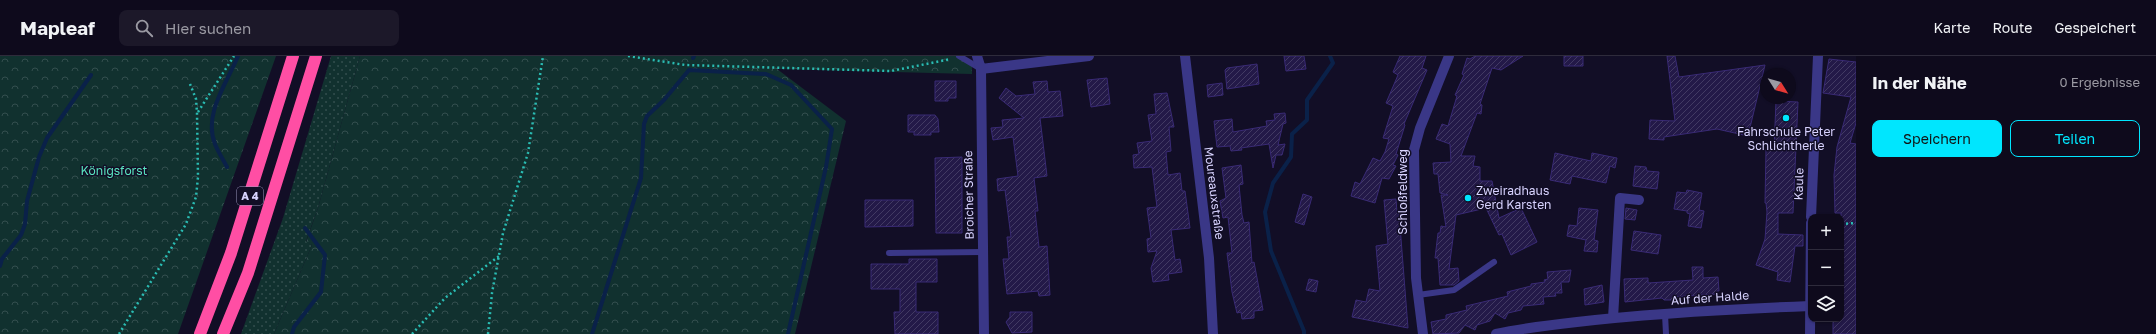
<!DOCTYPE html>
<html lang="de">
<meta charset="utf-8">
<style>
:root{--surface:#0e0a1c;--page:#1c1829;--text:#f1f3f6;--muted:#9b9aa3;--line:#2e2b3b;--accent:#00e6fe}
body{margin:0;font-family:"Golos Text",sans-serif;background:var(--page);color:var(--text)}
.controls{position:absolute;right:12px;bottom:12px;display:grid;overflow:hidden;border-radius:8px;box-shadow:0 1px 3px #0004}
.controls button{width:36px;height:36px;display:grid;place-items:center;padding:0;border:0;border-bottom:1px solid var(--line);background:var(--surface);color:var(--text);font:20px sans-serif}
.compass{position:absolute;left:1760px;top:12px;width:36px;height:36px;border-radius:50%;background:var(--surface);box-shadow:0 1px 3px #0004;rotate:127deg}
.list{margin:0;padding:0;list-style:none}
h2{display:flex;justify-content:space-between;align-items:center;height:52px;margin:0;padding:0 16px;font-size:17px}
h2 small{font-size:13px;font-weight:400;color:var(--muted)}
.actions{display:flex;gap:8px;padding:12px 16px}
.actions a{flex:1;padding:9px 0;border:1px solid var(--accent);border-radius:8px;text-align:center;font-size:14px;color:var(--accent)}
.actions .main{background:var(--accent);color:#111}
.icon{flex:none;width:22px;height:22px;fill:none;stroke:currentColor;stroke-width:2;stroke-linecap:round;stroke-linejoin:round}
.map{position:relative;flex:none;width:1856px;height:278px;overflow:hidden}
header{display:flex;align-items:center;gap:24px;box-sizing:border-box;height:56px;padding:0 20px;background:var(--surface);border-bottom:1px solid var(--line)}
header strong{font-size:19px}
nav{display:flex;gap:22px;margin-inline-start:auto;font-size:14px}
.search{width:280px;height:36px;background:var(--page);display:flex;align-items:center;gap:10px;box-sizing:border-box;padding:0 14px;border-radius:8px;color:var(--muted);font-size:15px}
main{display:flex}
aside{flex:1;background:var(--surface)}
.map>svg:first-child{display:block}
</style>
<header>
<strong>Mapleaf</strong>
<div class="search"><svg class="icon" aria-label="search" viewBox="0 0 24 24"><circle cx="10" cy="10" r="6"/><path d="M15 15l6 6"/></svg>Hier suchen</div>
<nav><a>Karte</a><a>Route</a><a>Gespeichert</a></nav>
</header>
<main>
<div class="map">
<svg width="1856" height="278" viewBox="0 0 1856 278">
<defs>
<pattern id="grass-dots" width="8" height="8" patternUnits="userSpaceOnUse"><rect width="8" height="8" fill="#11312f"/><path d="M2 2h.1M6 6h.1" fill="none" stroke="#334e4e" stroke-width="1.8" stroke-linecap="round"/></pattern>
<pattern id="forest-crowns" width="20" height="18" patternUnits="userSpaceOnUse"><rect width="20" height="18" fill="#11312f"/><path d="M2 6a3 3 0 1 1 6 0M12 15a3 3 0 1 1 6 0" fill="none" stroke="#334e4e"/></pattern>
<pattern id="building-hatch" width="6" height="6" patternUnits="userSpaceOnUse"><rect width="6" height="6" fill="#231948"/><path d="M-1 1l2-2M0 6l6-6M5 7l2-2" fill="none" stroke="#423a63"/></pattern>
</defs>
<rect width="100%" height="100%" fill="#120e26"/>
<path fill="url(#grass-dots)" d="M 331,0 L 360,0 L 318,152 L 306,185 L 312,189 L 274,278 L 241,278 L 283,162 Z"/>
<path fill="url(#forest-crowns)" d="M 0,0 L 276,0 L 178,278 L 0,278 Z
M 360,0 L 959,0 L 972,8 L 972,18 L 777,13 L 846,65 L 795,278 L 274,278 L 312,189 L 306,186 L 318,152 Z"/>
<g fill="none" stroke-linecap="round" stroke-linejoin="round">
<path stroke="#0a2149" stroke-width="4" d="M 693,2 L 694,0
M 227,111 C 223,103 218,96 215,88 C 203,58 227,27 238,0
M 0,210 L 2,203 L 21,179 L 25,168 L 27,145 L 39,101 L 47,82 L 91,19
M 292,278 L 294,271 L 321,236 L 325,199 L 305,172
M 592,278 L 641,122 L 644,68 L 647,60 L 664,44 L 689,14 L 766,18 L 791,29 L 832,73 L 826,111 L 788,278
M 1304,278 L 1304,275 L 1271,195 L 1265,156 L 1273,127 L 1291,101 L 1292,78 L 1307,64 L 1307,44 L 1333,7 L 1330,0"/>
</g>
<path fill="url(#building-hatch)" stroke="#392a75" d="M 1284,0 L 1304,0 L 1306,13 L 1286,15 Z
M 1400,0 L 1426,0 L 1422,12 L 1427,14 L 1404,68 L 1405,69 L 1396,98 L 1398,99 L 1393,109 L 1396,110 L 1389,123 L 1382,122 L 1375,147 L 1351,140 L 1355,126 L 1360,128 L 1373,102 L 1380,105 L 1385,96 L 1389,83 L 1383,82 L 1393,50 L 1386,47 L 1398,19 L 1393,16 Z
M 1475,0 L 1523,0 L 1501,14 L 1492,12 L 1480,48 L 1482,49 L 1481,58 L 1477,57 L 1461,100 L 1475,100 L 1473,110 L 1480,111 L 1480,125 L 1492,125 L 1499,162 L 1521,152 L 1537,186 L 1511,199 L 1502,178 L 1499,179 L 1486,152 L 1456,159 L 1449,213 L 1458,212 L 1459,225 L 1454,229 L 1440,229 L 1438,202 L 1435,202 L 1438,177 L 1440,177 L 1441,170 L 1446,171 L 1441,139 L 1448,139 L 1440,137 L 1438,118 L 1434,118 L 1433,107 L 1451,106 L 1450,88 L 1436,83 L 1442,68 L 1448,70 L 1457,40 L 1455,39 L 1464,19 L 1462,18 L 1467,2 L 1470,3 Z
M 1564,0 L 1583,0 L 1583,10 L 1564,10 Z
M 1667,0 L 1675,0 L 1679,21 L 1765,9 L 1748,80 L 1717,73 L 1664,81 L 1664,84 L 1649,83 L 1650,64 L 1675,65 Z
M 1829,3 L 1856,6 L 1856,67 L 1850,87 L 1856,88 L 1856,278 L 1833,278 L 1833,263 L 1841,263 L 1842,196 L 1841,157 L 1835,157 L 1834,119 L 1837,91 L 1851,41 L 1823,37 Z
M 1257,8 L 1259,28 L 1227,33 L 1225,14 L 1227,12 Z
M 1107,22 L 1110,48 L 1091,51 L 1087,24 Z
M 935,25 L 956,25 L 956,42 L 948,42 L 948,45 L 935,45 Z
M 1047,25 L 1048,36 L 1060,35 L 1063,60 L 1040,62 L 1047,120 L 1034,122 L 1038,155 L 1035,155 L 1039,191 L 1047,190 L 1050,239 L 1039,240 L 1038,235 L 1007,238 L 1003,203 L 1009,203 L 1007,181 L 1011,181 L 1005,134 L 998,135 L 997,123 L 1018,120 L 1013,81 L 993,84 L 991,72 L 1003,71 L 1002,64 L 1024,62 L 999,42 L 1006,32 L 1016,40 L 1035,38 L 1033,26 Z
M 1222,27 L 1223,39 L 1208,41 L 1207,29 Z
M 1167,37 L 1174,71 L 1169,71 L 1171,95 L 1166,96 L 1168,119 L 1180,117 L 1182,135 L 1185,135 L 1190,172 L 1171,174 L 1175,204 L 1180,203 L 1182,216 L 1168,218 L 1169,224 L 1153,226 L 1151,212 L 1157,195 L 1148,196 L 1147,183 L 1151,182 L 1147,152 L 1157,151 L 1152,111 L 1134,112 L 1133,99 L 1139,98 L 1137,87 L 1152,85 L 1148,59 L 1156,58 L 1154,38 Z
M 1776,45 L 1798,46 L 1793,157 L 1778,157 L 1778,178 L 1803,179 L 1803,190 L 1795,190 L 1790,226 L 1777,224 L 1778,216 L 1756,209 L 1765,183 L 1767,156 L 1766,147 L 1765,147 L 1766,93 L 1774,93 Z
M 1285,57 L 1286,67 L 1283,68 L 1278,89 L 1285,88 L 1282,99 L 1276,99 L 1273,112 L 1269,88 L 1241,92 L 1242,94 L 1231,95 L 1230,90 L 1217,91 L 1214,65 L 1232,63 L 1233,76 L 1267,70 L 1266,65 L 1275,64 L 1274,58 Z
M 908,59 L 935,59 L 938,63 L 939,76 L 931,76 L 931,79 L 914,79 L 914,76 L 908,76 Z
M 1555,97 L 1591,105 L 1592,97 L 1617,102 L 1615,112 L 1610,110 L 1606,127 L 1572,120 L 1570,128 L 1550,124 Z
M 962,101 L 962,177 L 936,177 L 935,102 Z
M 1241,109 L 1243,128 L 1239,129 L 1242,159 L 1244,167 L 1249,166 L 1252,207 L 1254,206 L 1263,254 L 1254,255 L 1254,262 L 1242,263 L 1241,256 L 1237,257 L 1232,236 L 1227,197 L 1232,197 L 1228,161 L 1223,162 L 1220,145 L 1226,142 L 1222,112 Z
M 1635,110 L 1646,111 L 1647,115 L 1659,116 L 1657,133 L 1633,130 Z
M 1687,134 L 1702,137 L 1699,154 L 1704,155 L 1701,172 L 1688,170 L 1690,158 L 1687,157 L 1687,155 L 1674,153 L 1677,136 L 1686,137 Z
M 1303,138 L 1312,141 L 1304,169 L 1295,166 Z
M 1396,143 L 1397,157 L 1399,157 L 1408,272 L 1352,261 L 1356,244 L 1366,246 L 1369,233 L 1380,235 L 1376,190 L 1388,188 L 1384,144 Z
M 865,144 L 913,144 L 913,170 L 865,171 Z
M 1579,152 L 1598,154 L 1594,184 L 1598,185 L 1597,196 L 1584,195 L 1586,184 L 1567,180 L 1569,169 L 1577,170 Z
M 1626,152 L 1637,154 L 1635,164 L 1625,163 Z
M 1634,175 L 1661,179 L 1658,198 L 1631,194 Z
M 909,203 L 937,203 L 937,226 L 916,226 L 916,256 L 938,256 L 938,278 L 895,278 L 894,256 L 900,256 L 900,233 L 871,233 L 871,208 L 909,208 Z
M 1692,211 L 1703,211 L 1703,222 L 1718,221 L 1719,235 L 1717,235 L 1717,238 L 1674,241 L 1672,244 L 1664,244 L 1662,242 L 1625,246 L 1624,223 L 1648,222 L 1648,227 L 1693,224 Z
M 1571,214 L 1569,226 L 1561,226 L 1562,237 L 1555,237 L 1556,240 L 1543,241 L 1544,248 L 1523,250 L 1521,254 L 1508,257 L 1505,263 L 1495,257 L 1490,265 L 1477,269 L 1475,274 L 1465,269 L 1459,277 L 1433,278 L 1431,266 L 1446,263 L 1446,259 L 1467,254 L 1466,250 L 1508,240 L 1507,236 L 1531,230 L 1531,228 L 1545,226 L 1544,224 L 1548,223 L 1547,216 Z
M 1309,223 L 1318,225 L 1316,236 L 1306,234 Z
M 1602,229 L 1604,246 L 1585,249 L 1584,233 Z
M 1010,256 L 1032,256 L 1032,276 L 1012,277 L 1006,266 L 1010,261 Z"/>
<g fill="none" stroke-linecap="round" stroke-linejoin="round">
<path stroke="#2abcb3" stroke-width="2.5" stroke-dasharray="2 3" stroke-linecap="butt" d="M 628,0 L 685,9 L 891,15 L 951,3
M 198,56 L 234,0
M 1841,168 L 1856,167
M 119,278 L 186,168 L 196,141 L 198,121 L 197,57 L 196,43 L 190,28
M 412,278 L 445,242 L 499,200
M 488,278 L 492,237 L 503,177 L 528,97 L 543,0"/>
<path stroke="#3a3787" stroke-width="6" d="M 959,0 L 981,13
M 889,197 L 983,196
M 1418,239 L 1454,234 L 1494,206
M 1665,258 L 1666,278"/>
<path stroke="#3a3787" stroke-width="10" d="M 977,0 L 981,13 L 984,278
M 1185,0 L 1209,202 L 1213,278
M 981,13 L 1089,0
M 1811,161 L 1818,0
M 1613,262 L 1620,142 L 1639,144
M 1423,278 L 1416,222 L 1414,94 L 1420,72 L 1449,0
M 1496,278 C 1523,272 1550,269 1577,266 C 1654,257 1732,253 1810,250
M 1810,278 L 1811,167"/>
<path stroke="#ff4ea4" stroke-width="12" d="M 200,278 L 231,197 L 293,0
M 223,278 L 248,217 L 316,0"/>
</g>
<g fill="#00e6fe" stroke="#120e26" stroke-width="1.5">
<circle cx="1786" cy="62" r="4"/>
<circle cx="1468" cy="142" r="4"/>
</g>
<g text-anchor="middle" stroke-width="3" stroke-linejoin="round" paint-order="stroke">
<rect fill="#120e26" stroke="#9d98be" stroke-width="1" x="237" y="131" width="26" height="18" rx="3"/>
<g font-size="11" font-weight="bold" fill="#d8d3ff">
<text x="250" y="144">A 4</text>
</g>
<g font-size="12" fill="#d8d3ff" stroke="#120e26">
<text x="1786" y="80">Fahrschule Peter<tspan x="1786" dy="14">Schlichtherle</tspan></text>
<text x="1476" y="139" text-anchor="start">Zweiradhaus<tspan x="1476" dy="14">Gerd Karsten</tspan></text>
</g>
<g font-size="12" fill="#5ae5c1" stroke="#120e26">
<text x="114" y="119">Königsforst</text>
</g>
<g font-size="12" fill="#d8d3ff" stroke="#120e26">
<text transform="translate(1799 128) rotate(-88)" y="4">Kaule</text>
<text transform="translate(1403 136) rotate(-90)" y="4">Schloßfeldweg</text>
<text transform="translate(1214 137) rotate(83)" y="4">Moureauxstraße</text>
<text transform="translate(969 139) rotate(-91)" y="4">Broicher Straße</text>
<text transform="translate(1710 242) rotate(-4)" y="4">Auf der Halde</text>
</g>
</g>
</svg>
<div class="controls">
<button>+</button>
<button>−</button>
<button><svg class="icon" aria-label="layers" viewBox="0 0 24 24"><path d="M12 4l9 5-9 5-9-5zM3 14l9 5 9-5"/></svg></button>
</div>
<svg class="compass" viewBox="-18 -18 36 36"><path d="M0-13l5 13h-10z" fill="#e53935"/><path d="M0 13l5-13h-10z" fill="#9b9aa3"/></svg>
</div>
<aside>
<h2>In der Nähe<small>0 Ergebnisse</small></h2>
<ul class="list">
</ul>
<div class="actions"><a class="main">Speichern</a><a>Teilen</a></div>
</aside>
</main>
